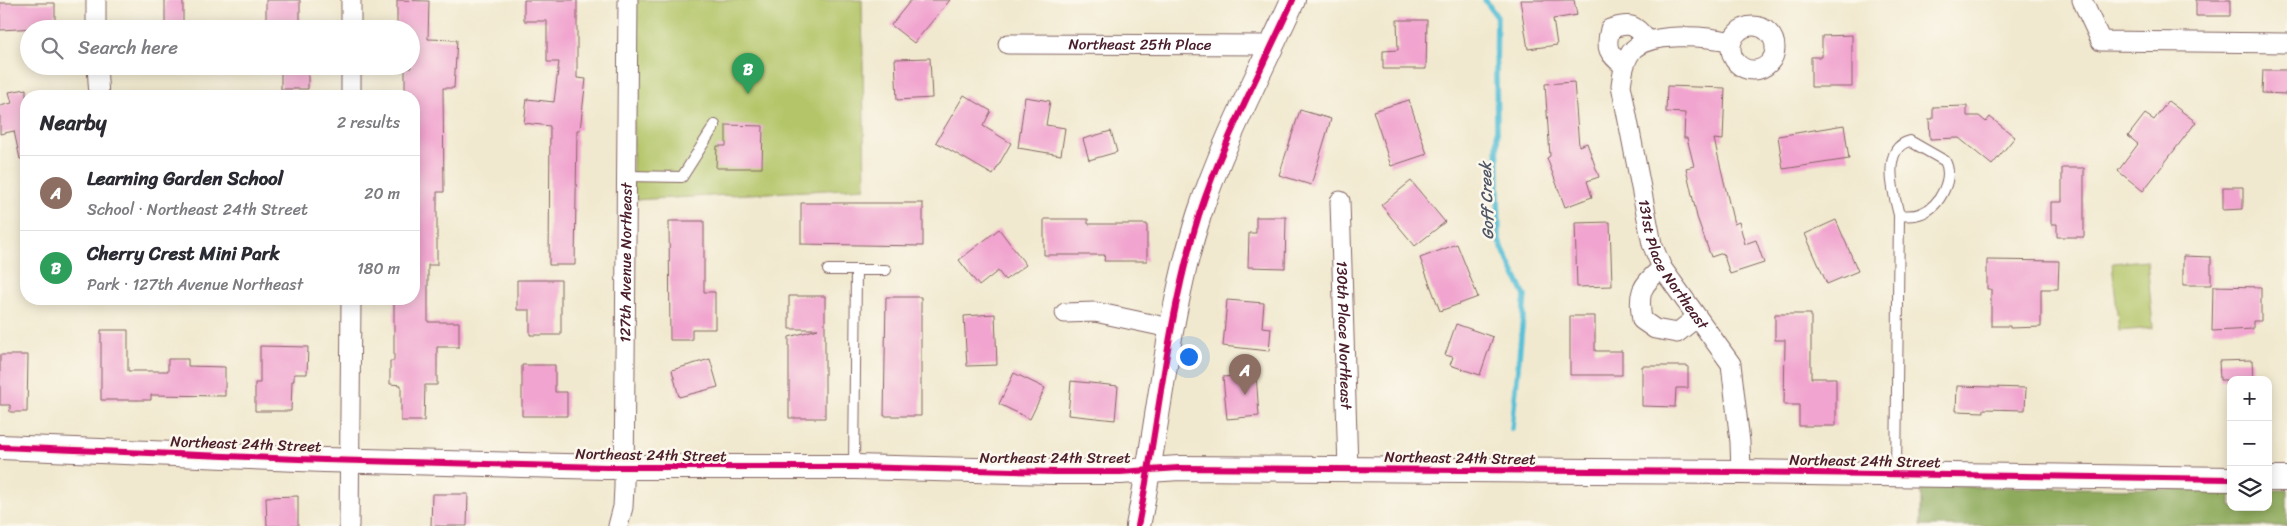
<!DOCTYPE html>
<meta charset="utf-8">
<style>
:root{--surface:#fff;--page:#f2f2f3;--text:#2b2b33;--muted:#7c7c81;--line:#e1e1e2;--accent:#d1495b}
body{margin:0;font-family:Sriracha,sans-serif;background:var(--page);color:var(--text)}
.controls{position:absolute;right:15px;bottom:15px;display:grid;overflow:hidden;border-radius:10px;box-shadow:0 2px 12px #0003}
.controls button{width:45px;height:45px;display:grid;place-items:center;padding:0;border:0;border-bottom:1px solid var(--line);background:var(--surface);color:var(--text);font:25px sans-serif}
.you{position:absolute;left:1188px;top:356px;width:18px;height:18px;margin:-12px;border:4px solid #fff;border-radius:50%;background:#1a73e8;box-shadow:0 0 0 8px #1a73e833}
.badge{display:grid;place-items:center;width:32px;height:32px;border-radius:50%;background:var(--accent);color:#fff;font-size:16px;font-weight:700}
.pin{position:absolute;translate:-50% -41px;filter:drop-shadow(0 1px 2px #0008)}
.pin::after{content:'';position:absolute;top:26px;width:18px;height:15px;background:inherit;clip-path:polygon(0 0,100% 0,50% 100%)}
.list{margin:0;padding:0;list-style:none}
h2{display:flex;justify-content:space-between;align-items:center;height:65px;margin:0;padding:0 20px;font-size:21px}
h2 small{font-size:16px;font-weight:400;color:var(--muted)}
.list li{display:grid;grid-template-columns:32px 1fr auto;gap:15px;align-items:center;box-sizing:border-box;height:75px;padding:0 20px;border-top:1px solid var(--line)}
.list b{display:block;font-size:19px;white-space:nowrap}
.list p{margin:0;font-size:16px;white-space:nowrap;color:var(--muted)}
.list em{font-size:16px;font-style:normal;color:var(--muted)}
.icon{flex:none;width:28px;height:28px;fill:none;stroke:currentColor;stroke-width:2;stroke-linecap:round;stroke-linejoin:round}
.map{position:relative;flex:none;width:2287px;height:526px;overflow:hidden}
.search{position:absolute;background:var(--surface);box-shadow:0 2px 12px #0003;left:20px;top:20px;width:400px;height:55px;display:flex;align-items:center;gap:12px;box-sizing:border-box;padding:0 18px;border-radius:28px;color:var(--muted);font-size:19px}
.panel{position:absolute;background:var(--surface);box-shadow:0 2px 12px #0003;left:20px;top:90px;width:400px;height:215px;border-radius:20px}
.map>svg:first-child{display:block}
</style>
<div class="map">
<svg width="2287" height="526" viewBox="0 0 2287 526">
<rect width="100%" height="100%" fill="#fbf7ec"/>
<filter id="ink" filterUnits="userSpaceOnUse"><feTurbulence type="fractalNoise" baseFrequency=".02" numOctaves="2"/><feDisplacementMap in="SourceGraphic" scale="10" xChannelSelector="R" yChannelSelector="G"/><feConvolveMatrix kernelMatrix="1 2 1 2 8 2 1 2 1" color-interpolation-filters="sRGB"/></filter>
<filter id="wash" filterUnits="userSpaceOnUse"><feTurbulence type="fractalNoise" baseFrequency=".0096" numOctaves="4" result="noise"/><feDisplacementMap in="SourceGraphic" scale="20" xChannelSelector="R" yChannelSelector="G"/><feGaussianBlur stdDeviation="1.12" result="paint"/><feColorMatrix in="noise" values="0 0 0 0 0 0 0 0 0 0 0 0 0 0 0 0 0 1.4 0 .05"/><feComposite in="paint" operator="in"/></filter>
<g filter="url(#wash)">
<rect width="100%" height="100%" fill="#f1e9cf"/>
<path fill="#b3c568" stroke="#7e724a" d="M 633,0 L 862,0 L 865,188 L 633,200 Z
M 2147,260 L 2153,328 L 2119,331 L 2112,263 Z"/>
<path fill="#8eaa5c" stroke="#6c6444" d="M 1921,486 L 2231,490 L 2231,507 L 2268,507 L 2268,490 L 2287,490 L 2287,526 L 1921,526 Z"/>
<g fill="none" stroke-linecap="round" stroke-linejoin="round">
<path stroke="#59c0d7" stroke-width="5.5" d="M 1485,0 L 1497,17 L 1496,75 L 1499,241 L 1525,296 L 1512,429"/>
</g>
<g id="blocks">
<path fill="#f1a4cf" d="M 165,0 L 183,0 L 183,29 L 165,29 Z
M 266,0 L 300,0 L 300,29 L 266,29 Z
M 397,0 L 429,1 L 428,39 L 457,40 L 454,88 L 443,88 L 444,192 L 437,192 L 437,265 L 428,265 L 428,322 L 459,322 L 459,347 L 437,347 L 437,385 L 425,385 L 424,421 L 401,421 L 401,385 L 390,384 L 390,361 L 394,361 L 394,299 L 414,299 L 414,96 L 405,96 L 405,68 L 411,68 L 411,29 L 397,29 Z
M 524,0 L 577,0 L 577,78 L 586,79 L 580,130 L 577,130 L 575,265 L 549,265 L 550,126 L 524,123 L 527,99 L 554,102 L 559,62 L 547,62 L 547,21 L 524,21 Z
M 911,0 L 950,0 L 914,43 L 891,25 Z
M 1520,0 L 1574,0 L 1577,15 L 1553,19 L 1557,45 L 1528,49 Z
M 2196,0 L 2230,0 L 2230,16 L 2196,16 Z
M 0,3 L 55,3 L 55,27 L 0,30 Z
M 1397,20 L 1427,20 L 1426,69 L 1383,69 L 1383,51 L 1398,50 Z
M 1852,35 L 1852,87 L 1811,87 L 1811,57 L 1822,57 L 1822,36 Z
M 930,58 L 932,98 L 897,100 L 895,59 Z
M 281,66 L 308,66 L 308,89 L 281,89 Z
M 2263,70 L 2287,70 L 2287,94 L 2262,93 Z
M 1574,82 L 1579,146 L 1587,143 L 1599,177 L 1587,181 L 1592,197 L 1565,207 L 1547,158 L 1550,156 L 1545,84 Z
M 1667,86 L 1725,88 L 1723,140 L 1714,139 L 1734,224 L 1739,222 L 1745,244 L 1756,240 L 1764,263 L 1730,274 L 1723,253 L 1711,257 L 1697,217 L 1686,168 L 1694,166 L 1687,138 L 1684,138 L 1685,113 L 1666,112 Z
M 26,89 L 26,158 L 20,159 L 14,131 L 0,134 L 0,106 L 12,103 L 9,92 Z
M 964,95 L 991,111 L 983,126 L 1011,143 L 993,175 L 936,142 Z
M 1025,97 L 1050,101 L 1046,125 L 1065,128 L 1061,155 L 1018,148 Z
M 1409,100 L 1427,154 L 1391,166 L 1373,111 Z
M 2168,101 L 2196,122 L 2143,191 L 2118,171 L 2138,144 L 2128,136 L 2145,114 L 2154,120 Z
M 1967,106 L 1967,116 L 1979,116 L 1986,122 L 1990,117 L 2015,137 L 1992,165 L 1959,138 L 1930,139 L 1929,119 L 1933,119 L 1933,107 Z
M 1300,110 L 1331,119 L 1311,185 L 1279,175 Z
M 726,125 L 763,126 L 762,168 L 716,168 L 717,146 L 726,146 Z
M 1844,125 L 1849,159 L 1783,169 L 1778,136 Z
M 1111,131 L 1117,152 L 1089,160 L 1083,139 Z
M 2062,168 L 2084,168 L 2084,237 L 2057,237 L 2057,224 L 2051,224 L 2051,202 L 2062,202 Z
M 1411,181 L 1445,222 L 1415,246 L 1381,205 Z
M 2223,187 L 2243,187 L 2243,209 L 2223,210 Z
M 801,203 L 923,203 L 923,246 L 801,244 Z
M 1256,217 L 1286,217 L 1285,268 L 1248,267 L 1249,233 L 1256,233 Z
M 1044,219 L 1088,219 L 1088,224 L 1147,224 L 1147,261 L 1104,261 L 1105,255 L 1044,255 Z
M 1836,220 L 1858,271 L 1827,284 L 1805,234 Z
M 669,221 L 704,221 L 704,292 L 715,292 L 715,329 L 692,329 L 692,340 L 670,340 Z
M 1610,222 L 1612,286 L 1577,287 L 1575,223 Z
M 999,229 L 1026,265 L 1005,280 L 998,271 L 979,286 L 959,260 Z
M 1457,244 L 1478,297 L 1440,311 L 1420,258 Z
M 2183,256 L 2211,257 L 2211,285 L 2183,285 Z
M 1987,260 L 2059,261 L 2058,289 L 2041,289 L 2041,327 L 2010,328 L 2010,326 L 1991,326 L 1991,289 L 1987,289 Z
M 517,280 L 561,280 L 561,335 L 530,335 L 530,310 L 517,310 Z
M 2213,286 L 2261,287 L 2261,321 L 2253,321 L 2253,329 L 2212,331 Z
M 789,296 L 825,296 L 825,418 L 789,418 L 789,337 L 818,329 L 789,329 Z
M 886,297 L 921,297 L 921,416 L 884,416 Z
M 1227,300 L 1264,303 L 1262,327 L 1271,328 L 1269,351 L 1223,346 Z
M 995,314 L 997,365 L 967,366 L 964,316 Z
M 1775,314 L 1811,314 L 1811,378 L 1836,378 L 1836,426 L 1799,426 L 1799,405 L 1784,405 L 1785,340 L 1775,340 Z
M 1570,316 L 1595,316 L 1595,351 L 1622,351 L 1622,375 L 1570,375 Z
M 1456,324 L 1493,337 L 1480,375 L 1450,365 L 1453,357 L 1445,355 Z
M 101,330 L 128,330 L 128,371 L 168,371 L 168,359 L 188,359 L 188,366 L 225,367 L 225,396 L 151,395 L 151,400 L 101,400 Z
M 260,346 L 308,347 L 307,374 L 294,374 L 294,381 L 292,381 L 291,411 L 255,411 L 255,383 L 260,383 Z
M 0,355 L 28,355 L 27,412 L 10,412 L 10,405 L 0,405 Z
M 710,359 L 718,387 L 679,397 L 672,370 Z
M 2252,360 L 2253,380 L 2220,380 L 2219,361 Z
M 522,365 L 555,365 L 555,392 L 567,392 L 567,416 L 522,416 Z
M 1642,366 L 1688,366 L 1688,388 L 1676,388 L 1675,407 L 1642,406 Z
M 1014,373 L 1045,388 L 1030,419 L 999,404 Z
M 1256,374 L 1259,416 L 1227,419 L 1223,377 Z
M 1071,381 L 1118,386 L 1115,420 L 1068,415 Z
M 1957,386 L 2026,388 L 2025,410 L 1984,409 L 1984,412 L 1956,411 Z
M 432,494 L 468,494 L 467,526 L 431,526 Z
M 298,496 L 298,526 L 267,526 L 266,497 Z"/>
</g>
</g>
<g filter="url(#ink)">
<use href="#blocks" fill-opacity="0" stroke="#846664" stroke-width="1"/>
<g fill="none" stroke-linecap="round" stroke-linejoin="round">
<defs>
<path id="service" d="M 627,176 L 682,177 L 715,125
M 828,270 L 886,270
M 854,467 L 856,270
M 1896,474 L 1899,215 C 1894,196 1880,148 1910,141 L 1945,161 C 1954,178 1940,206 1922,213 C 1915,216 1907,216 1899,215"/>
<g id="minor">
<path d="M 96,0 L 96,29"/>
<path d="M 351,0 L 351,29"/>
<path d="M 2082,0 L 2101,41 L 2287,43"/>
<circle cx="1753" cy="48" r="22"/>
<path id="s1" d="M 1731,42 C 1709,36 1646,31 1631,52 C 1624,62 1623,73 1621,85 L 1652,244 L 1662,268 L 1731,364 L 1740,442 L 1741,472"/>
<path id="s2" d="M 1008,44 L 1273,45"/>
<path d="M 97,66 L 99,96"/>
<path d="M 351,66 L 351,96"/>
<path d="M 1624,66 C 1608,53 1605,49 1610,29 C 1630,22 1635,24 1648,41"/>
<path id="s3" d="M 1340,201 L 1348,469"/>
<path d="M 1662,268 C 1640,286 1638,293 1642,320 L 1655,329 L 1677,333 L 1697,317"/>
<path d="M 1065,313 L 1095,312 L 1170,328"/>
<path d="M 349,526 L 351,299"/>
<path id="s4" d="M 618,526 L 623,507 L 624,487 L 628,0"/>
</g>
<path id="tertiary" d="M 0,447 L 324,460 L 606,467 L 854,467 L 1054,472 L 1120,472 L 1179,468 L 1741,472 L 2231,479
M 2268,479 L 2287,479
M 1138,526 C 1159,422 1167,316 1199,215 C 1223,141 1261,71 1293,0"/>
</defs>
<use href="#service" stroke="#846664" stroke-width="12"/>
<use href="#minor" stroke="#846664" stroke-width="21"/>
<use href="#tertiary" stroke="#846664" stroke-width="26"/>
<use href="#service" stroke="#fff" stroke-width="10"/>
<use href="#minor" stroke="#fff" stroke-width="19"/>
<use href="#tertiary" stroke="#fff" stroke-width="24"/>
<defs>
<path id="cycleway" d="M 0,447 L 324,460 L 606,467 L 854,467 L 1054,472 L 1120,472 L 1179,468 L 1741,472 L 2231,479
M 1138,526 C 1159,422 1167,316 1199,215 C 1223,141 1261,71 1293,0"/>
</defs>
<use href="#cycleway" stroke="#fbf7ec" stroke-width="9"/>
<use href="#cycleway" stroke="#d6006c" stroke-width="6"/>
</g>
</g>
<g text-anchor="middle" stroke-width="5" stroke-linejoin="round" paint-order="stroke">
<g font-size="15" fill="#4a1f2b" stroke="#fbf7ec">
<text dy="5" stroke="none"><textPath href="#s2" startOffset="132">Northeast 25th Place</textPath></text>
<text dy="5" stroke="none"><textPath href="#s4" startOffset="264">127th Avenue Northeast</textPath></text>
<text dy="5" stroke="none"><textPath href="#s1" startOffset="328">131st Place Northeast</textPath></text>
<text dy="5" stroke="none"><textPath href="#s3" startOffset="134">130th Place Northeast</textPath></text>
<text transform="translate(246 444) rotate(2)" y="5">Northeast 24th Street</text>
<text transform="translate(651 455) rotate(1)" y="5">Northeast 24th Street</text>
<text x="1055" y="463">Northeast 24th Street</text>
<text transform="translate(1460 458) rotate(1)" y="5">Northeast 24th Street</text>
<text transform="translate(1865 461) rotate(1)" y="5">Northeast 24th Street</text>
</g>
<g font-size="16" font-style="italic" fill="#4f5767" stroke="#fbf7ec">
<text transform="translate(1486 201) rotate(-92)" y="6">Goff Creek</text>
</g>
</g>
</svg>
<div class="controls">
<button>+</button>
<button>−</button>
<button><svg class="icon" aria-label="layers" viewBox="0 0 24 24"><path d="M12 4l9 5-9 5-9-5zM3 14l9 5 9-5"/></svg></button>
</div>
<div class="you"></div>
<div class="pin badge" style="left:1245px;top:395px;background:#8d6e63">A</div>
<div class="pin badge" style="left:748px;top:94px;background:#2e9e5b">B</div>
<div class="search"><svg class="icon" aria-label="search" viewBox="0 0 24 24"><circle cx="10" cy="10" r="6"/><path d="M15 15l6 6"/></svg>Search here</div>
<section class="panel">
<h2>Nearby<small>2 results</small></h2>
<ul class="list">
<li><span class="badge" style="background:#8d6e63">A</span><div><b>Learning Garden School</b><p>School · Northeast 24th Street</p></div><em>20 m</em></li>
<li><span class="badge" style="background:#2e9e5b">B</span><div><b>Cherry Crest Mini Park</b><p>Park · 127th Avenue Northeast</p></div><em>180 m</em></li>
</ul>
</section>
</div>
